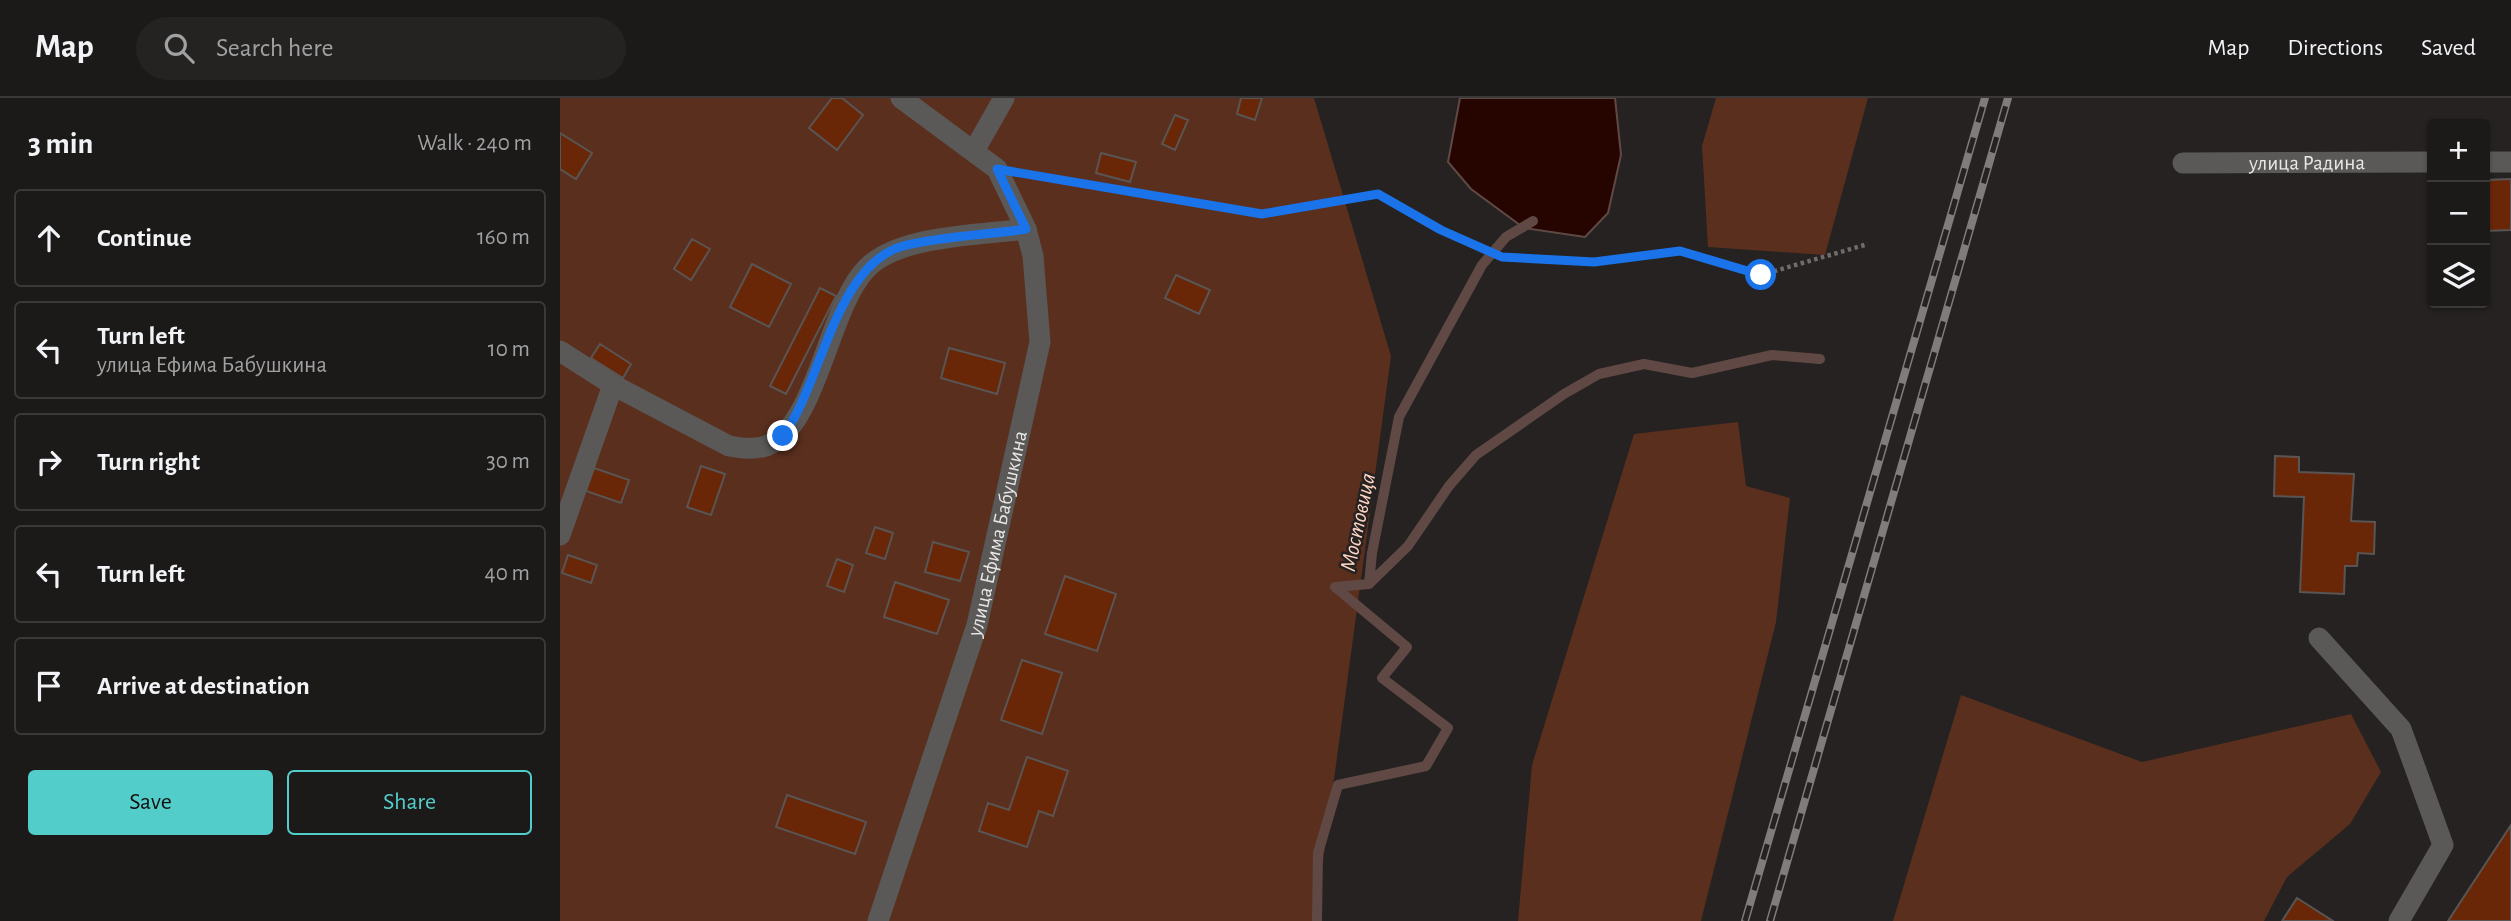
<!DOCTYPE html>
<meta charset="utf-8">
<style>
:root{--surface:#1c1a19;--page:#252322;--text:#f1f3f6;--muted:#a0a1a2;--line:#3a3838;--accent:#53cdca}
body{margin:0;font-family:"Alegreya Sans",sans-serif;background:var(--page);color:var(--text)}
.controls{position:absolute;right:21px;top:21px;display:grid;overflow:hidden;border-radius:7px;box-shadow:0 2px 5px #0004}
.controls button{width:63px;height:63px;display:grid;place-items:center;padding:0;border:0;border-bottom:2px solid var(--line);background:var(--surface);color:var(--text);font:35px sans-serif}
.stop{position:absolute;width:21px;height:21px;margin:-16px;border:5px solid #1a73e8;border-radius:50%;background:#fff}
.stop.end{background:#1a73e8;border-color:#fff;box-shadow:0 2px 7px #0008}
.list{margin:0;padding:0;list-style:none}
h2{display:flex;justify-content:space-between;align-items:center;height:91px;margin:0;padding:0 28px;font-size:30px}
h2 small{font-size:23px;font-weight:400;color:var(--muted)}
.list li{display:grid;grid-template-columns:46px 1fr auto;gap:21px;align-items:center;box-sizing:border-box;height:98px;margin:0 14px 14px;padding:0 14px;border:2px solid var(--line);border-radius:7px}
.list b{display:block;font-size:26px;white-space:nowrap}
.list p{margin:0;font-size:23px;white-space:nowrap;color:var(--muted)}
.list em{font-size:23px;font-style:normal;color:var(--muted)}
.actions{display:flex;gap:14px;padding:21px 28px}
.actions a{flex:1;padding:16px 0;border:2px solid var(--accent);border-radius:7px;text-align:center;font-size:24px;color:var(--accent)}
.actions .main{background:var(--accent);color:#111}
.icon{flex:none;width:38px;height:38px;fill:none;stroke:currentColor;stroke-width:2;stroke-linecap:round;stroke-linejoin:round}
.map{position:relative;flex:none;width:1951px;height:823px;overflow:hidden}
header{display:flex;align-items:center;gap:42px;box-sizing:border-box;height:98px;padding:0 35px;background:var(--surface);border-bottom:2px solid var(--line)}
header strong{font-size:33px}
nav{display:flex;gap:38px;margin-inline-start:auto;font-size:24px}
.search{width:490px;height:63px;background:var(--page);display:flex;align-items:center;gap:18px;box-sizing:border-box;padding:0 24px;border-radius:38px;color:var(--muted);font-size:26px}
main{display:flex}
aside{flex:1;background:var(--surface)}
.map>svg:first-child{display:block}
</style>
<header>
<strong>Map</strong>
<div class="search"><svg class="icon" aria-label="search" viewBox="0 0 24 24"><circle cx="10" cy="10" r="6"/><path d="M15 15l6 6"/></svg>Search here</div>
<nav><a>Map</a><a>Directions</a><a>Saved</a></nav>
</header>
<main>
<aside>
<h2>3 min<small>Walk · 240 m</small></h2>
<ul class="list">
<li><svg class="icon" aria-label="ahead" viewBox="0 0 24 24"><path d="M12 20V5M6 11l6-6 6 6"/></svg><div><b>Continue</b></div><em>160 m</em></li>
<li><svg class="icon" aria-label="left" viewBox="0 0 24 24"><path d="M17 20v-9H6M10 6l-5 5 5 5"/></svg><div><b>Turn left</b><p>улица Ефима Бабушкина</p></div><em>10 m</em></li>
<li><svg class="icon" aria-label="right" viewBox="0 0 24 24"><path d="M7 20v-9h11M14 6l5 5-5 5"/></svg><div><b>Turn right</b></div><em>30 m</em></li>
<li><svg class="icon" aria-label="left" viewBox="0 0 24 24"><path d="M17 20v-9H6M10 6l-5 5 5 5"/></svg><div><b>Turn left</b></div><em>40 m</em></li>
<li><svg class="icon" aria-label="arrive" viewBox="0 0 24 24"><path d="M6 21V4h12l-3 4 3 4H6"/></svg><div><b>Arrive at destination</b></div></li>
</ul>
<div class="actions"><a class="main">Save</a><a>Share</a></div>
</aside>
<div class="map">
<svg width="1951" height="823" viewBox="0 0 1951 823">
<rect width="100%" height="100%" fill="#252221"/>
<path fill="#5a2f1e" d="M 0,0 L 754,0 L 831,258 L 755,823 L 0,823 Z
M 1156,0 L 1308,0 L 1265,157 L 1148,149 L 1142,48 Z
M 1178,324 L 1186,388 L 1230,400 L 1216,524 L 1141,823 L 958,823 L 972,667 L 1074,336 Z
M 1401,597 L 1582,664 L 1791,616 L 1821,674 L 1790,726 L 1727,779 L 1704,823 L 1333,823 Z"/>
<path fill="#260500" stroke="#604945" stroke-width="2" d="M 900,0 L 1055,0 L 1061,57 L 1048,115 L 1025,139 L 964,130 L 911,91 L 888,64 Z"/>
<g fill="none" stroke-linecap="round" stroke-linejoin="round">
<path stroke="#604945" stroke-width="10" d="M 809,486 L 848,448 L 889,388 L 916,357 L 1004,296 L 1039,276 L 1084,266 L 1132,275 L 1212,257 L 1260,261
M 757,823 L 758,755 L 778,687 L 866,668 L 888,630 L 822,580 L 847,549 L 775,489 L 809,486 L 812,455 L 839,319 L 922,167 L 946,139 L 973,123"/>
</g>
<path fill="#692707" stroke="#595554" stroke-width="2" d="M 272,0 L 282,0 L 303,17 L 277,52 L 249,30 Z
M 681,0 L 702,0 L 695,22 L 677,16 Z
M 615,17 L 628,22 L 615,52 L 602,46 Z
M 0,35 L 32,55 L 16,81 L 0,71 Z
M 541,55 L 576,64 L 570,84 L 536,75 Z
M 1951,81 L 1951,132 L 1925,133 L 1925,82 Z
M 132,141 L 150,151 L 131,182 L 114,171 Z
M 192,166 L 231,186 L 209,229 L 170,209 Z
M 616,177 L 650,192 L 639,216 L 605,200 Z
M 260,190 L 276,198 L 226,296 L 210,288 Z
M 40,246 L 71,266 L 63,280 L 31,260 Z
M 389,250 L 445,265 L 437,296 L 381,280 Z
M 1715,358 L 1739,359 L 1739,374 L 1794,376 L 1791,423 L 1815,424 L 1814,456 L 1798,455 L 1797,468 L 1785,468 L 1784,496 L 1740,494 L 1744,399 L 1714,398 Z
M 141,368 L 165,376 L 151,417 L 127,409 Z
M 34,370 L 69,382 L 61,405 L 26,393 Z
M 315,429 L 333,435 L 325,461 L 306,455 Z
M 373,444 L 409,454 L 400,483 L 365,474 Z
M 8,457 L 37,467 L 31,485 L 2,475 Z
M 277,461 L 293,467 L 284,494 L 267,488 Z
M 505,478 L 556,496 L 537,553 L 485,536 Z
M 335,484 L 389,502 L 377,536 L 324,519 Z
M 462,562 L 502,575 L 482,636 L 441,622 Z
M 467,659 L 508,673 L 493,718 L 479,713 L 467,749 L 419,733 L 428,705 L 449,712 Z
M 227,697 L 306,724 L 295,756 L 216,729 Z
M 1951,727 L 1951,823 L 1888,823 Z
M 1737,800 L 1773,823 L 1722,823 Z"/>
<g fill="none" stroke-linecap="round" stroke-linejoin="round">
<path stroke="#6f6c6b" stroke-width="4.5" stroke-dasharray="3.5 3.5" stroke-linecap="butt" d="M 469,76 L 701,116 L 818,96 L 881,132 L 942,159 L 1034,164 L 1120,153 L 1201,177 L 1308,146"/>
<path stroke="#5a5958" stroke-width="21" d="M 414,53 L 444,0
M 0,253 L 53,287 L 169,348 C 181,350 193,352 206,348 C 257,330 268,209 307,170 C 339,137 421,137 466,131
M 0,437 L 53,287
M 1759,540 L 1841,631 L 1883,747 L 1839,823"/>
<g stroke="#5a5958" stroke-width="21">
<path d="M 1925,64 L 1951,64"/>
<path id="s1" d="M 1623,65 L 1872,64"/>
<path id="s2" d="M 318,823 L 417,527 L 480,244 L 473,158 L 466,131 L 437,71 L 341,0"/>
</g>
<defs>
<path id="rail" d="M 1185,823 L 1425,0
M 1210,823 L 1448,0"/>
</defs>
<use href="#rail" stroke="#7f7c7b" stroke-width="8"/>
<use href="#rail" stroke="#252221" stroke-width="5" stroke-dasharray="16" stroke-linecap="butt"/>
</g>
<g fill="none" stroke-linecap="round" stroke-linejoin="round">
<path stroke="#1a73e8" stroke-width="9" d="M 223,338 C 262,285 275,167 343,148 C 382,138 426,137 466,131 L 437,71 L 702,116 L 818,96 L 881,132 L 942,159 L 1034,164 L 1120,153 L 1201,177"/>
</g>
<g text-anchor="middle" stroke-width="5" stroke-linejoin="round" paint-order="stroke">
<g font-size="21" fill="#e9e7e6" stroke="#252221">
<text dy="7" stroke="none"><textPath href="#s1" startOffset="124">улица Радина</textPath></text>
<text dy="7" stroke="none"><textPath href="#s2" startOffset="406">улица Ефима Бабушкина</textPath></text>
</g>
<g font-size="23" font-style="italic" fill="#fed4c3" stroke="#252221">
<text transform="translate(797 424) rotate(-78)" y="8">Мостовица</text>
</g>
</g>
</svg>
<div class="controls">
<button>+</button>
<button>−</button>
<button><svg class="icon" aria-label="layers" viewBox="0 0 24 24"><path d="M12 4l9 5-9 5-9-5zM3 14l9 5 9-5"/></svg></button>
</div>
<div class="stop" style="left:1201px;top:177px"></div>
<div class="stop end" style="left:223px;top:338px"></div>
</div>
</main>
